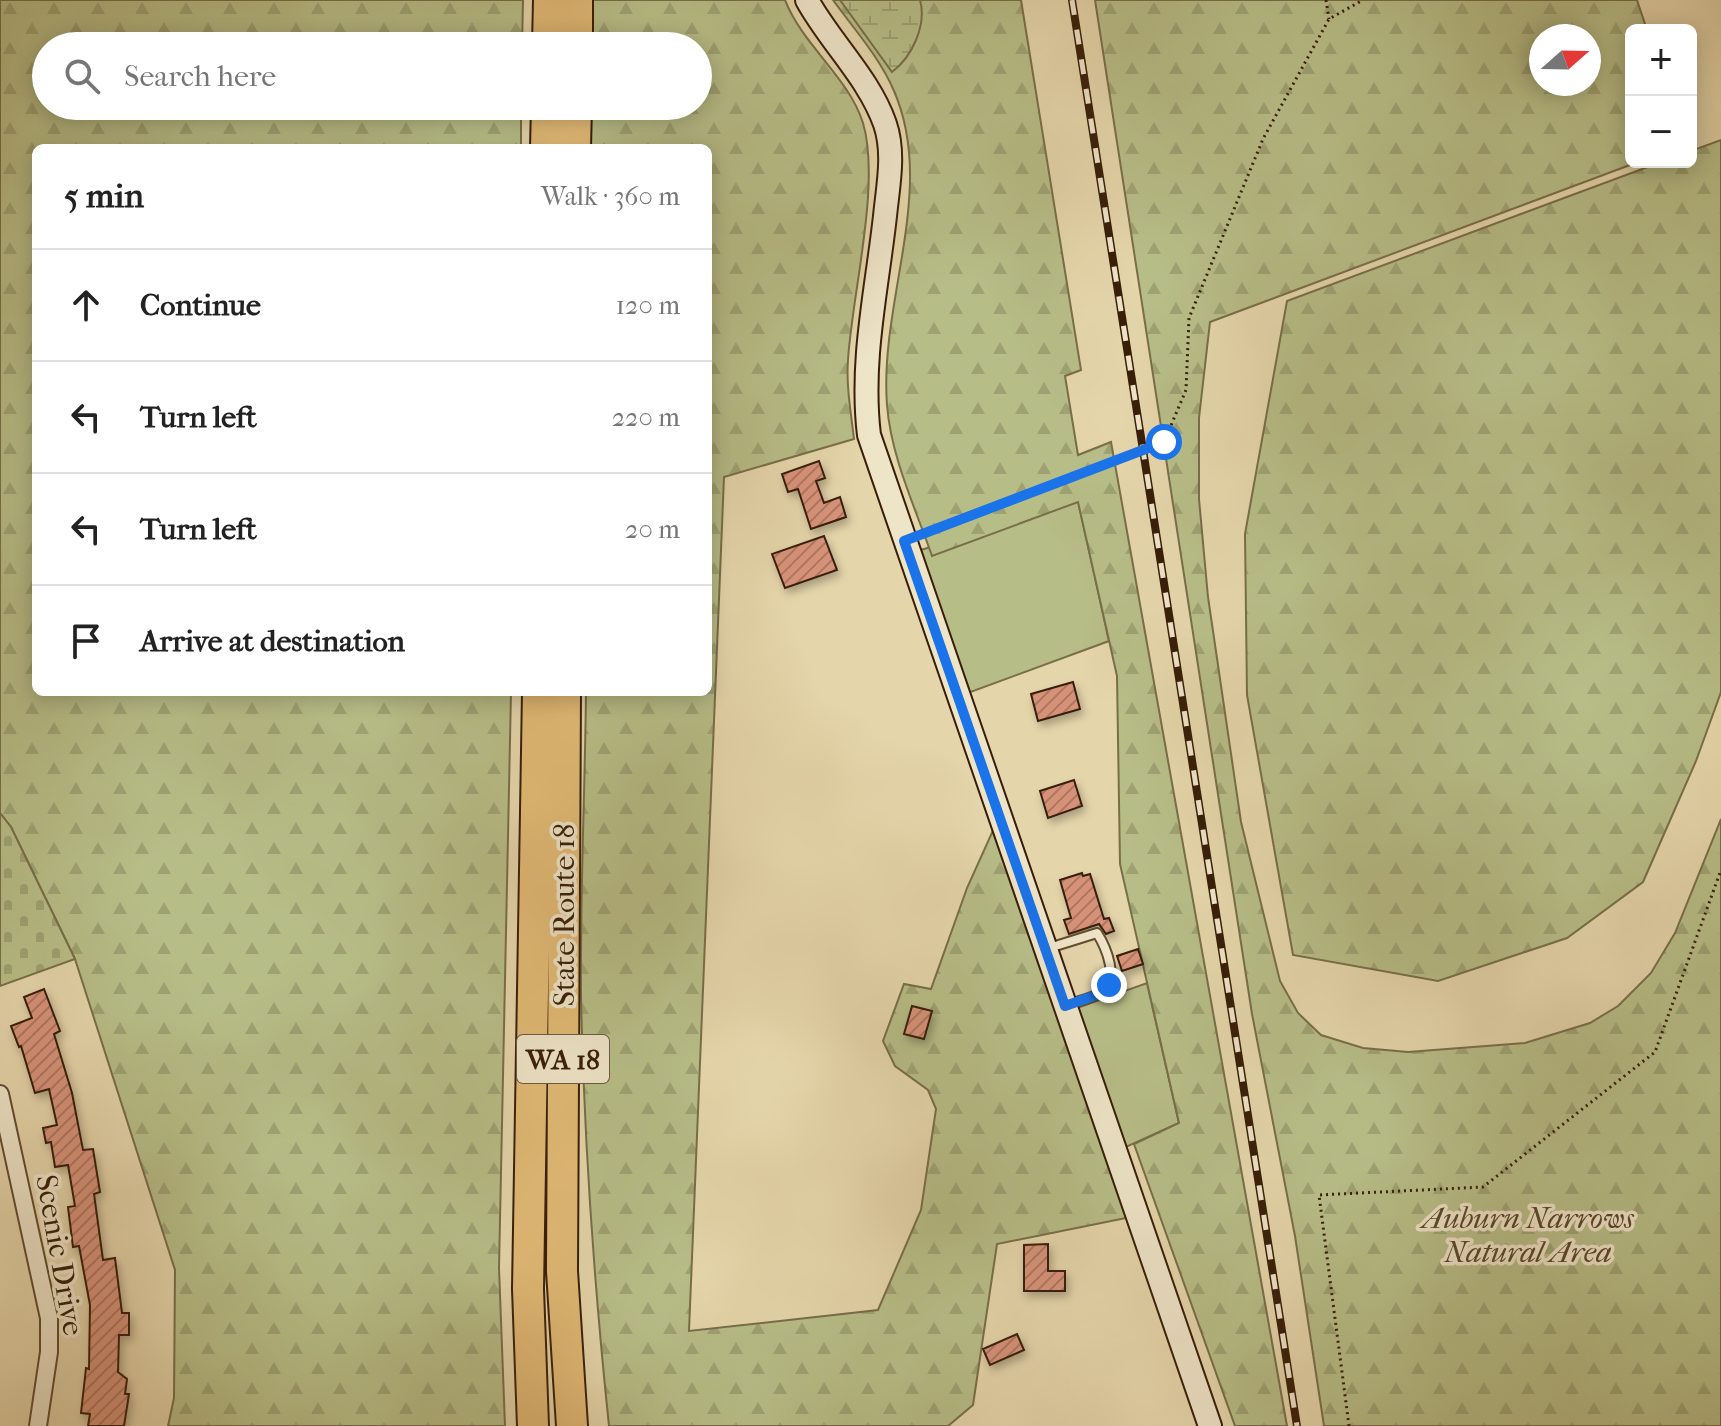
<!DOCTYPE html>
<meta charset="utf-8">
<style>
:root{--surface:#fff;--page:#f2f2f2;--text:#222;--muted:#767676;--line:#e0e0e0}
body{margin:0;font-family:"IM FELL French Canon",serif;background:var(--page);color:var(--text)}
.controls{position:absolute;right:24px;top:24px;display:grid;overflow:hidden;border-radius:12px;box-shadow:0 4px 20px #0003}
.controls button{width:72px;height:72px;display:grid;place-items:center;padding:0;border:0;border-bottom:2px solid var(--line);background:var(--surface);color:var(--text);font:40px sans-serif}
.compass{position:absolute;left:1529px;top:24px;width:72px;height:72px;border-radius:50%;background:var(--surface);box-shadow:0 4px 20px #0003;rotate:70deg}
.stop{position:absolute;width:24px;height:24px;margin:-18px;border:6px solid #1a73e8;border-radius:50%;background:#fff}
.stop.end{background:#1a73e8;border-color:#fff;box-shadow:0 2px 8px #0008}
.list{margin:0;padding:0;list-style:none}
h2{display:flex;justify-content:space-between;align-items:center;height:104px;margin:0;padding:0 32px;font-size:34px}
h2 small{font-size:26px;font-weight:400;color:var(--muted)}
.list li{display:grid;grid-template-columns:52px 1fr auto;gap:24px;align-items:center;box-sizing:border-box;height:112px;padding:0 32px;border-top:2px solid var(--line)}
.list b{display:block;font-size:30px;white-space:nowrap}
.list em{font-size:26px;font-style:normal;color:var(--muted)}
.icon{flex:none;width:44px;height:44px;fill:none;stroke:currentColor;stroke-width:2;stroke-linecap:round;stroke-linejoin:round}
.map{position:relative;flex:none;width:1721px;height:1426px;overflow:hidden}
.search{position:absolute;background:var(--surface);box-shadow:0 4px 20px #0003;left:32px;top:32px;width:680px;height:88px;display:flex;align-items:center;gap:20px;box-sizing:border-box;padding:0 28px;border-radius:44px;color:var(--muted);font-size:30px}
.panel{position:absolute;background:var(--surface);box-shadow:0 4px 20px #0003;left:32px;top:144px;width:680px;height:552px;border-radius:12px}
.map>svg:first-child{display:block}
</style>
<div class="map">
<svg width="1721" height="1426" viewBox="0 0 1721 1426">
<defs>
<pattern id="forest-firs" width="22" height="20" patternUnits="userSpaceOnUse" patternTransform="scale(2)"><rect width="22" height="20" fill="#b7bd87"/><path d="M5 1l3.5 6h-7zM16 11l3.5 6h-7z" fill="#9ea273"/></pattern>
<pattern id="wetland-marsh" width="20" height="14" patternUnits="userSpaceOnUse" patternTransform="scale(2)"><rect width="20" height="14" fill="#b7bd87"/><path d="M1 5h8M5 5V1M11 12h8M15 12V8" fill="none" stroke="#9ea273"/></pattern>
<pattern id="cemetery-stones" width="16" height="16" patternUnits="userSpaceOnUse" patternTransform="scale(2)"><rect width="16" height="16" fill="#b7bd87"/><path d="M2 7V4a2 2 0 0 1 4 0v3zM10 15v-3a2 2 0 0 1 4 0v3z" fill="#9ea273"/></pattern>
<pattern id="building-hatch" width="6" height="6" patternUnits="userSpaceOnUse" patternTransform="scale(2)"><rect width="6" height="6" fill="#d69279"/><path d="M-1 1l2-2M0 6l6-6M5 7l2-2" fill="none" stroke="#af7761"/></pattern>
<filter id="shadow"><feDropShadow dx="3" dy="5" stdDeviation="4" flood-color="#0004"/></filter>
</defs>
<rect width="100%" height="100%" fill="#e5d5aa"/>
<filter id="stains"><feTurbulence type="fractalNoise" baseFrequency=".0025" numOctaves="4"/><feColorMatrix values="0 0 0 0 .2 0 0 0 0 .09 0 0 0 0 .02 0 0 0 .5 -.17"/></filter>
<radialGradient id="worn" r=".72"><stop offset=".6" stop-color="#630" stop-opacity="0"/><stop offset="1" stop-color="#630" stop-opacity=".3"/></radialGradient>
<path fill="#b7bd87" stroke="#786e48" stroke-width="2" d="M 1078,501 L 1109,641 L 957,697 L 908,554 Z
M 1147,983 L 1179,1123 L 1115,1152 L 1066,1012 Z"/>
<path fill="url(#forest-firs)" stroke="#786e48" stroke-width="2" fill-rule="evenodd" d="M 0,0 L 523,0 L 522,46 L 46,46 L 46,106 L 521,106 L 521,148 L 36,148 L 36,692 L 511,692 L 499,1268 L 505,1426 L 168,1426 L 174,1398 L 175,1270 L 75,959 L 11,827 L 0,813 Z
M 592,0 L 785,0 C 803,46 848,76 863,123 C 881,184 852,294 848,360 C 846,386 851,413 854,439 L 724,477 L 689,1331 L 878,1310 L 921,1210 L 936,1109 L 928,1090 L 895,1066 L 883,1041 L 904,984 L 931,989 L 967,888 L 999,817 L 1126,1218 L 997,1244 L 973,1405 L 948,1426 L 609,1426 C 594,1283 584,1140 581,996 C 580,894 585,793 586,692 L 708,692 L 708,148 L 590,148 L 590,106 L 698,106 L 698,46 L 591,46 Z
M 833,0 L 1021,0 L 1081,370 L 1065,376 L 1078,455 L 1111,442 L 1287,1426 L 1235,1426 L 1134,1144 L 1179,1123 L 1120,864 L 1117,676 L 1078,502 L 932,556 C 915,507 891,457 887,405 C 879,301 937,190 894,91 C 880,58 854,29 833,0 Z
M 1095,0 L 1637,0 L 1647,30 L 1631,30 L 1631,162 L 1638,162 L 1210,322 L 1199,418 L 1199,499 L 1208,597 L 1241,822 L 1280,981 L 1298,1013 L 1321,1035 L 1363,1048 L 1408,1052 L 1525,1043 L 1590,1023 L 1618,1006 L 1651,973 L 1675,933 L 1721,819 L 1721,1426 L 1324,1426 L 1295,1236 L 1252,1014 ZM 1541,36 L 1589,36 L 1589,84 L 1541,84 Z
M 1721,140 L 1721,692 L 1696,761 L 1643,882 L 1567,938 L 1438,981 L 1293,955 L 1247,695 L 1245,534 L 1287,301 L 1661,162 L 1691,162 L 1691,151 Z"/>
<path fill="url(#wetland-marsh)" stroke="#786e48" stroke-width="2" d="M 840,0 L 920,0 C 927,25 912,57 892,72 Z"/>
<path fill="url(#cemetery-stones)" stroke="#786e48" stroke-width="2" d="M 0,813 L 11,827 L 75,959 L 0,986 Z"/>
<path fill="url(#building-hatch)" stroke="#381e08" stroke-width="2" filter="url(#shadow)" d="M 819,461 L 825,478 L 816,481 L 824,503 L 840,497 L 846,517 L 811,529 L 798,489 L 788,492 L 782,474 Z
M 824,536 L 837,570 L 785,588 L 772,554 Z
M 1073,682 L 1080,709 L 1038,721 L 1031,694 Z
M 1074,780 L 1082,806 L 1048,818 L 1040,791 Z
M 1082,873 L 1083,876 L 1090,874 L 1104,919 L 1109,918 L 1114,931 L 1106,934 L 1099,924 L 1069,934 L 1064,920 L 1071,918 L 1060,880 Z
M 1138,949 L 1143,964 L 1122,971 L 1117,956 Z
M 44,989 L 60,1031 L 54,1034 L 72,1093 L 83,1150 L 93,1149 L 100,1192 L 94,1194 L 103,1260 L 115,1258 L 122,1313 L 129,1313 L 129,1335 L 119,1335 L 118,1372 L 127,1379 L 125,1394 L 129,1394 L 124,1426 L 88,1426 L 90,1414 L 81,1413 L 86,1368 L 89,1369 L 90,1305 L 79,1246 L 73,1247 L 68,1207 L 75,1206 L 68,1165 L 55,1167 L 51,1142 L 46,1143 L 43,1128 L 57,1125 L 49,1089 L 35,1093 L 21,1046 L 19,1047 L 11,1026 L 32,1018 L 24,997 Z
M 912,1006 L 932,1011 L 924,1039 L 904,1034 Z
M 1048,1244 L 1048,1271 L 1065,1271 L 1065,1291 L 1024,1291 L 1024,1245 Z
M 1017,1334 L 1024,1350 L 990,1365 L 983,1349 Z"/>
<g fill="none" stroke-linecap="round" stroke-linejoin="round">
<defs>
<path id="lane" d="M 1049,948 L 1097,933 C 1106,947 1120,980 1102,992 C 1092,999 1077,1001 1066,1005"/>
<path id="street" d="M 0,1094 L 49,1318 L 49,1352 L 38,1426"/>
<path id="secondary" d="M 807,0 C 830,42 869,78 885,124 C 895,153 888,186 885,216 C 877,289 860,361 869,435 L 1210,1426"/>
<path id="highway" d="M 548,46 L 549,0
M 577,46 L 577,0
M 546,148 L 547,106
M 575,148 L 576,106
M 565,692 L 562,1271 L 572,1426
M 533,1426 L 528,1289 L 538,692"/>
</defs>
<use href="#lane" stroke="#634c30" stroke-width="12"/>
<use href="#street" stroke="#634c30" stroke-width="20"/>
<use href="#secondary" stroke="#381e08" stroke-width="26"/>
<use href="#highway" stroke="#381e08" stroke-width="34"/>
<path stroke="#381e08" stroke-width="3" stroke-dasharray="2 4" stroke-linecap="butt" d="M 1326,0 L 1329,19
M 923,533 L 1164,442 L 1186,390 L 1189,318 L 1263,139 L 1329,19 L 1363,0
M 1349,1426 L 1319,1195 L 1483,1187 L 1655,1052 L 1721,870"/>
<use href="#lane" stroke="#eee4c8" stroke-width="8"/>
<use href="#street" stroke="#eee4c8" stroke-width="16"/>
<use href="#secondary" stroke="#eee4c8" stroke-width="22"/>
<use href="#highway" stroke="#e2ba75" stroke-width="30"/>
<defs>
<path id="rail" d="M 1072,0 L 1297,1426"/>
</defs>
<use href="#rail" stroke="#381e08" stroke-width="8"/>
<use href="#rail" stroke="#eee4c8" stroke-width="5" stroke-dasharray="15" stroke-linecap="butt"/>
</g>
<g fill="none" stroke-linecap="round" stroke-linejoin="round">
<path stroke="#1a73e8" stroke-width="10" d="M 1109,985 L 1102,993 L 1065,1006 L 904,541 L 1164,442"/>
</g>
<g text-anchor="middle" stroke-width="7" stroke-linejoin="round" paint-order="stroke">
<rect fill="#eee4c8" stroke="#6f5942" stroke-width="2" x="517" y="1035" width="92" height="48" rx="6"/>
<g font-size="28" font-weight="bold" fill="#381e08">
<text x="563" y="1069">WA 18</text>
</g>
<g font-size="30" fill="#381e08" stroke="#eee4c8">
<text transform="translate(564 915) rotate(-90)" y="10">State Route 18</text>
<text transform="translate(60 1255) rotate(80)" y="10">Scenic Drive</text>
</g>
<g font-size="30" font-style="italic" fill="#584628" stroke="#eee4c8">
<text x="1528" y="1228">Auburn Narrows<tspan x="1528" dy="34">Natural Area</tspan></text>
</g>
</g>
<rect width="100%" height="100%" filter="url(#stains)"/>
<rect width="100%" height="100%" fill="url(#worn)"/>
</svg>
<div class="controls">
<button>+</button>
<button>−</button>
</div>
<svg class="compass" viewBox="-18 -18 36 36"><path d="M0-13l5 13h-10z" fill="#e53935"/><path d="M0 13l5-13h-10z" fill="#767676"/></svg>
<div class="stop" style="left:1164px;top:442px"></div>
<div class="stop end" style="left:1109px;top:985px"></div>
<div class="search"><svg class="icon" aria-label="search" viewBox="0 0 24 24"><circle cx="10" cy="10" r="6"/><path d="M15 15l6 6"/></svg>Search here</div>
<section class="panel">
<h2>5 min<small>Walk · 360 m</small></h2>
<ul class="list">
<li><svg class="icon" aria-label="ahead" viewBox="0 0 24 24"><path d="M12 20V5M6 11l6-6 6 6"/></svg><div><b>Continue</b></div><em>120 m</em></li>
<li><svg class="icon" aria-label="left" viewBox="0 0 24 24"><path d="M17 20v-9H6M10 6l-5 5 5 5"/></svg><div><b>Turn left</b></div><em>220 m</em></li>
<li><svg class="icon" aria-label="left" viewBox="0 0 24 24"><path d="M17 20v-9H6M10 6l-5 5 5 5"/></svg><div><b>Turn left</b></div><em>20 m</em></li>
<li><svg class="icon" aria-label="arrive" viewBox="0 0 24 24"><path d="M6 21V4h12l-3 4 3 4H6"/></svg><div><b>Arrive at destination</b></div></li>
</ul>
</section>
</div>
